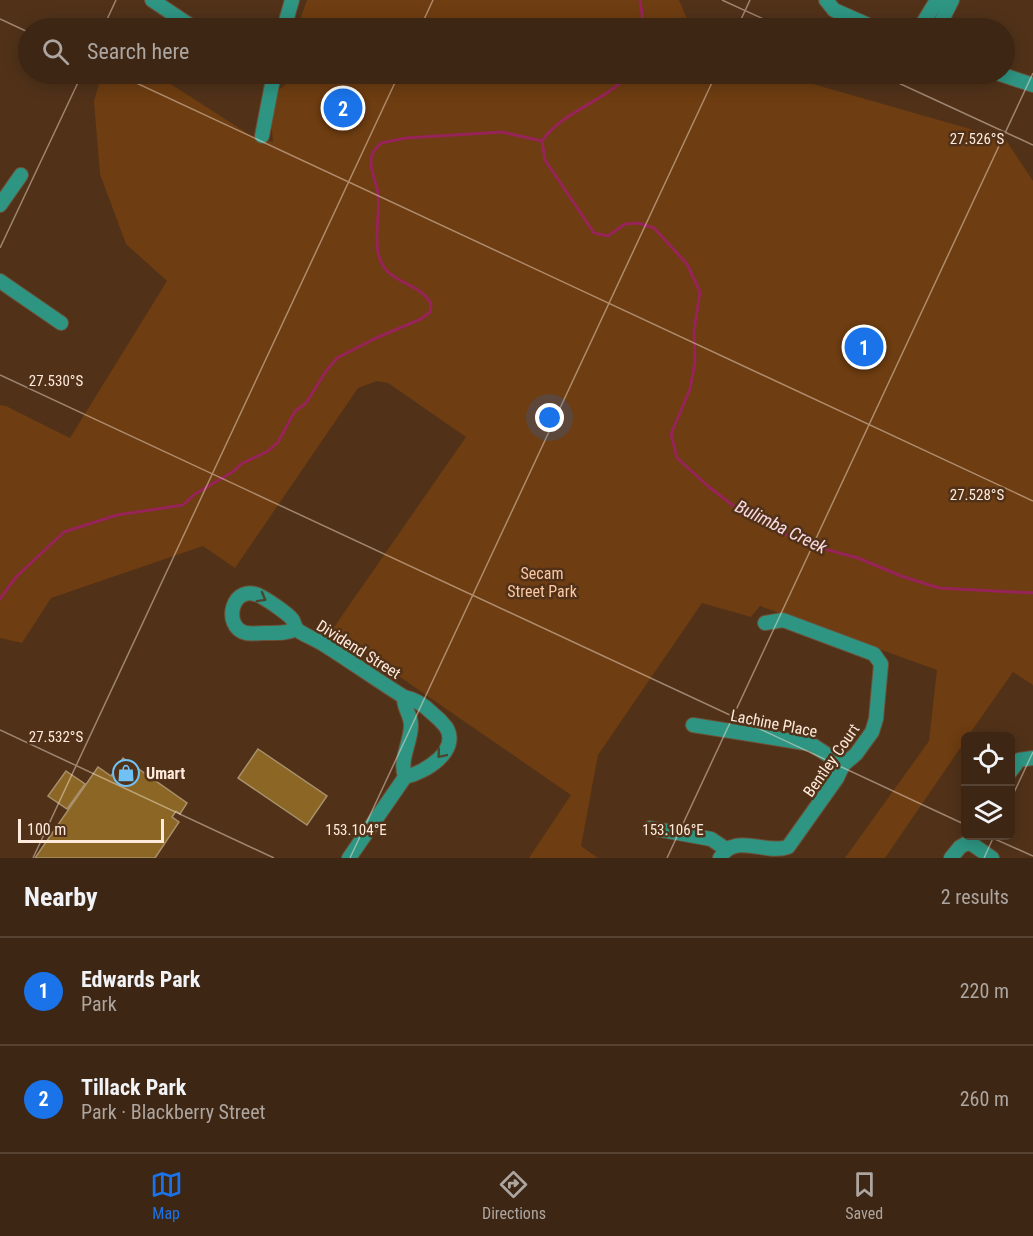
<!DOCTYPE html>
<meta charset="utf-8">
<style>
:root{--surface:#3d2613;--page:#442e1c;--text:#f1f3f6;--muted:#ada5a0;--line:#564333;--accent:#1a73e8}
body{margin:0;font-family:"Roboto Condensed",sans-serif;background:var(--page);color:var(--text)}
.controls{position:absolute;right:18px;bottom:18px;display:grid;overflow:hidden;border-radius:9px;box-shadow:0 3px 15px #0003}
.controls button{width:54px;height:54px;display:grid;place-items:center;padding:0;border:0;border-bottom:2px solid var(--line);background:var(--surface);color:var(--text);font:30px sans-serif}
.scale{position:absolute;left:18px;bottom:15px;width:146px;box-sizing:border-box;padding-left:6px;border:3px solid #ffeadc;border-top:0;font-size:16px;line-height:21px;white-space:nowrap;color:#ffeadc;-webkit-text-stroke:4px #513219;paint-order:stroke}
.you{position:absolute;left:550px;top:418px;width:21px;height:21px;margin:-15px;border:4px solid #fff;border-radius:50%;background:#1a73e8;box-shadow:0 0 0 9px #1a73e833}
.badge{display:grid;place-items:center;width:39px;height:39px;border-radius:50%;background:var(--accent);color:#fff;font-size:20px;font-weight:700}
.pin{position:absolute;translate:-50% -50%;border:3px solid #fff;box-shadow:0 2px 6px #0006}
.list{margin:0;padding:0;list-style:none}
h2{display:flex;justify-content:space-between;align-items:center;height:78px;margin:0;padding:0 24px;font-size:26px}
h2 small{font-size:20px;font-weight:400;color:var(--muted)}
.list li{display:grid;grid-template-columns:39px 1fr auto;gap:18px;align-items:center;box-sizing:border-box;height:108px;padding:0 24px;border-top:2px solid var(--line)}
.list b{display:block;font-size:22px;white-space:nowrap}
.list p{margin:0;font-size:20px;white-space:nowrap;color:var(--muted)}
.list em{font-size:20px;font-style:normal;color:var(--muted)}
.icon{flex:none;width:33px;height:33px;fill:none;stroke:currentColor;stroke-width:2;stroke-linecap:round;stroke-linejoin:round}
.map{position:relative;flex:none;width:1033px;height:858px;overflow:hidden}
.search{position:absolute;background:var(--surface);box-shadow:0 3px 15px #0003;left:18px;right:18px;top:18px;height:66px;display:flex;align-items:center;gap:15px;box-sizing:border-box;padding:0 21px;border-radius:33px;color:var(--muted);font-size:22px}
.sheet{height:294px;background:var(--surface)}
nav{display:flex;justify-content:space-around;align-items:center;box-sizing:border-box;height:84px;border-top:2px solid var(--line);background:var(--surface);font-size:16px;color:var(--muted)}
nav a{display:grid;justify-items:center;gap:3px}
nav .on{color:var(--accent)}
.map>svg:first-child{display:block}
</style>
<div class="map">
<svg width="1033" height="858" viewBox="0 0 1033 858">
<rect width="100%" height="100%" fill="#513219"/>
<path fill="#6e3d11" d="M 307,0 L 679,0 L 691,28 L 297,28 Z
M 102,74 L 155,74 L 250,135 L 273,142 L 269,98 L 286,84 L 288,74 L 778,74 L 1005,139 L 1033,181 L 1033,685 L 1013,672 L 968,736 L 966,736 L 965,741 L 885,858 L 845,858 L 929,741 L 937,670 L 760,606 L 751,617 L 702,603 L 598,755 L 581,846 L 598,858 L 529,858 L 571,795 L 332,630 L 466,437 L 388,383 L 377,381 L 358,388 L 235,568 L 203,546 L 51,598 L 22,643 L 0,638 L 0,405 L 6,406 L 70,438 L 167,281 L 126,244 L 100,174 L 94,101 Z"/>
<g fill="none" stroke-linecap="round" stroke-linejoin="round">
<path stroke="#972458" stroke-width="3" d="M 640,0 L 644,28
M 629,74 C 605,102 562,111 542,141 L 545,160 L 594,233 L 608,236 L 625,224 L 638,223 L 654,228 L 687,264 L 700,292 L 694,331 L 695,362 L 690,389 L 671,434 L 677,458 L 709,487 L 739,510 L 773,529 L 810,545 L 858,558 L 901,576 L 939,588 L 1033,593
M 0,599 L 16,577 L 64,532 L 117,515 L 183,505 L 195,494 L 234,471 L 241,464 L 268,451 L 278,442 L 295,411 L 306,403 L 326,371 L 337,358 L 376,338 L 421,319 L 430,312 L 431,304 C 422,286 401,285 387,271 C 369,252 381,218 378,194 C 377,184 371,173 371,163 C 370,154 375,149 381,143 L 406,138 L 502,132 L 542,141"/>
</g>
<path fill="#8b6625" stroke="#a8906b" stroke-width="1.5" d="M 258,749 L 327,796 L 307,825 L 238,778 Z
M 123,758 L 187,803 L 180,814 L 176,811 L 172,817 L 179,822 L 155,858 L 35,858 L 98,767 L 111,776 Z
M 66,771 L 85,784 L 67,809 L 48,796 Z"/>
<g fill="none" stroke-linecap="round" stroke-linejoin="round">
<defs>
<path id="minor" d="M 152,0 L 194,28
M 826,0 L 834,10 L 875,28
M 284,28 L 292,0
M 920,28 L 937,0
M 938,28 L 952,0
M 1000,74 L 1033,85
M 262,136 L 274,74
M 0,205 L 21,175
M 0,281 L 61,323
M 296,629 C 286,634 276,633 265,633 C 259,633 252,634 246,633 C 221,627 232,580 262,597 C 269,601 287,613 292,619 C 295,623 294,628 299,631 C 306,636 315,639 323,644 C 350,661 377,680 404,697 C 415,699 425,706 432,713 C 437,717 442,722 446,727 C 461,751 424,773 405,777 L 349,858
M 404,697 C 403,707 411,715 411,725 C 411,743 399,759 405,777
M 693,725 L 811,744 L 843,765
M 1010,772 L 1019,760 L 1033,758
M 650,828 L 711,839 L 726,849
M 969,842 L 992,858
M 720,858 C 734,832 766,855 788,847 L 837,778 L 843,765 L 856,754 L 872,732 L 876,719 L 881,664 L 874,654 L 783,620 L 765,623
M 951,858 L 960,847 L 969,842 L 971,836"/>
</defs>
<use href="#minor" stroke="#6d4f38" stroke-width="16"/>
<use href="#minor" stroke="#2e9582" stroke-width="14"/>
</g>
<defs><path id="oneway-chevron" d="M-2-3.5L2.5 0L-2 3.5" fill="none" stroke-width="1.6" stroke-linecap="round" stroke-linejoin="round" transform="scale(1.5)"/></defs>
<g stroke="#4a462e">
<use href="#oneway-chevron" transform="translate(262 598) rotate(29)"/>
<use href="#oneway-chevron" transform="translate(441 754) rotate(130)"/>
</g>
<path fill="none" stroke="#ffeadc" stroke-width="1.5" stroke-opacity="0.45" d="M 722,0 L 783,28M 0,19 L 28,32M 103,28 L 116,0M 420,28 L 433,0M 737,28 L 750,0M 117,74 L 1033,501M 879,74 L 1033,145M 0,248 L 82,74M 0,375 L 966,825M 0,730 L 274,858M 1010,801 L 1033,752M 988,836 L 1033,856M 33,858 L 399,74M 350,858 L 716,74M 667,858 L 1033,73M 984,858 L 994,836"/>
<defs>
<symbol id="shop-ring" viewBox="-11 -11 22 22"><circle r="9.5" fill="#513219" stroke="#70c1f4" stroke-width="1.5"/><path d="M-5-2.5h2.3a2.7 3.5 0 0 1 5.4 0H5L5.5 6h-11ZM-1.5-2.5h3a1.5 2.3 0 0 0-3 0Z" fill="#70c1f4"/></symbol>
</defs>
<g fill-rule="evenodd">
<use href="#shop-ring" x="111" y="758" width="30" height="30"/>
</g>
<g text-anchor="middle" stroke-width="5" stroke-linejoin="round" paint-order="stroke">
<g font-size="16" fill="#fac8a4" stroke="#513219">
<text x="542" y="579">Secam<tspan x="542" dy="18">Street Park</tspan></text>
</g>
<g font-size="16" fill="#ffeadc" stroke="#513219">
<text transform="translate(359 649) rotate(32)" y="6">Dividend Street</text>
<text transform="translate(774 723) rotate(11)" y="6">Lachine Place</text>
<text transform="translate(831 760) rotate(-55)" y="6">Bentley Court</text>
</g>
<g font-size="16" font-weight="bold" fill="#ffeadc" stroke="#513219" text-anchor="start">
<text x="146" y="779">Umart</text>
</g>
<g font-size="18" font-style="italic" fill="#fadae4" stroke="#513219">
<text transform="translate(781 527) rotate(26)" y="6">Bulimba Creek</text>
</g>
</g>
<g font-size="15" text-anchor="middle" fill="#ffeadc" stroke="#513219" stroke-width="5" stroke-linejoin="round" paint-order="stroke">
<text x="977" y="144">27.526°S</text>
<text x="56" y="386">27.530°S</text>
<text x="977" y="500">27.528°S</text>
<text x="56" y="742">27.532°S</text>
<text x="673" y="835">153.106°E</text>
<text x="356" y="835">153.104°E</text>
</g>
</svg>
<div class="controls">
<button><svg class="icon" aria-label="locate" viewBox="0 0 24 24"><circle cx="12" cy="12" r="6"/><path d="M12 2v4M12 18v4M2 12h4M18 12h4"/></svg></button>
<button><svg class="icon" aria-label="layers" viewBox="0 0 24 24"><path d="M12 4l9 5-9 5-9-5zM3 14l9 5 9-5"/></svg></button>
</div>
<div class="scale">100 m</div>
<div class="you"></div>
<div class="pin badge" style="left:864px;top:347px">1</div>
<div class="pin badge" style="left:343px;top:108px">2</div>
<div class="search"><svg class="icon" aria-label="search" viewBox="0 0 24 24"><circle cx="10" cy="10" r="6"/><path d="M15 15l6 6"/></svg>Search here</div>
</div>
<section class="sheet">
<h2>Nearby<small>2 results</small></h2>
<ul class="list">
<li><span class="badge">1</span><div><b>Edwards Park</b><p>Park</p></div><em>220 m</em></li>
<li><span class="badge">2</span><div><b>Tillack Park</b><p>Park · Blackberry Street</p></div><em>260 m</em></li>
</ul>
</section>
<nav>
<a class="on"><svg class="icon" aria-label="map" viewBox="0 0 24 24"><path d="M3 6l6-2 6 2 6-2v14l-6 2-6-2-6 2zM9 4v14M15 6v14"/></svg>Map</a>
<a><svg class="icon" aria-label="directions" viewBox="0 0 24 24"><path d="M12 3l9 9-9 9-9-9zM9 14v-3h6M13 9l2 2-2 2"/></svg>Directions</a>
<a><svg class="icon" aria-label="saved" viewBox="0 0 24 24"><path d="M7 4h10v16l-5-4-5 4z"/></svg>Saved</a>
</nav>
